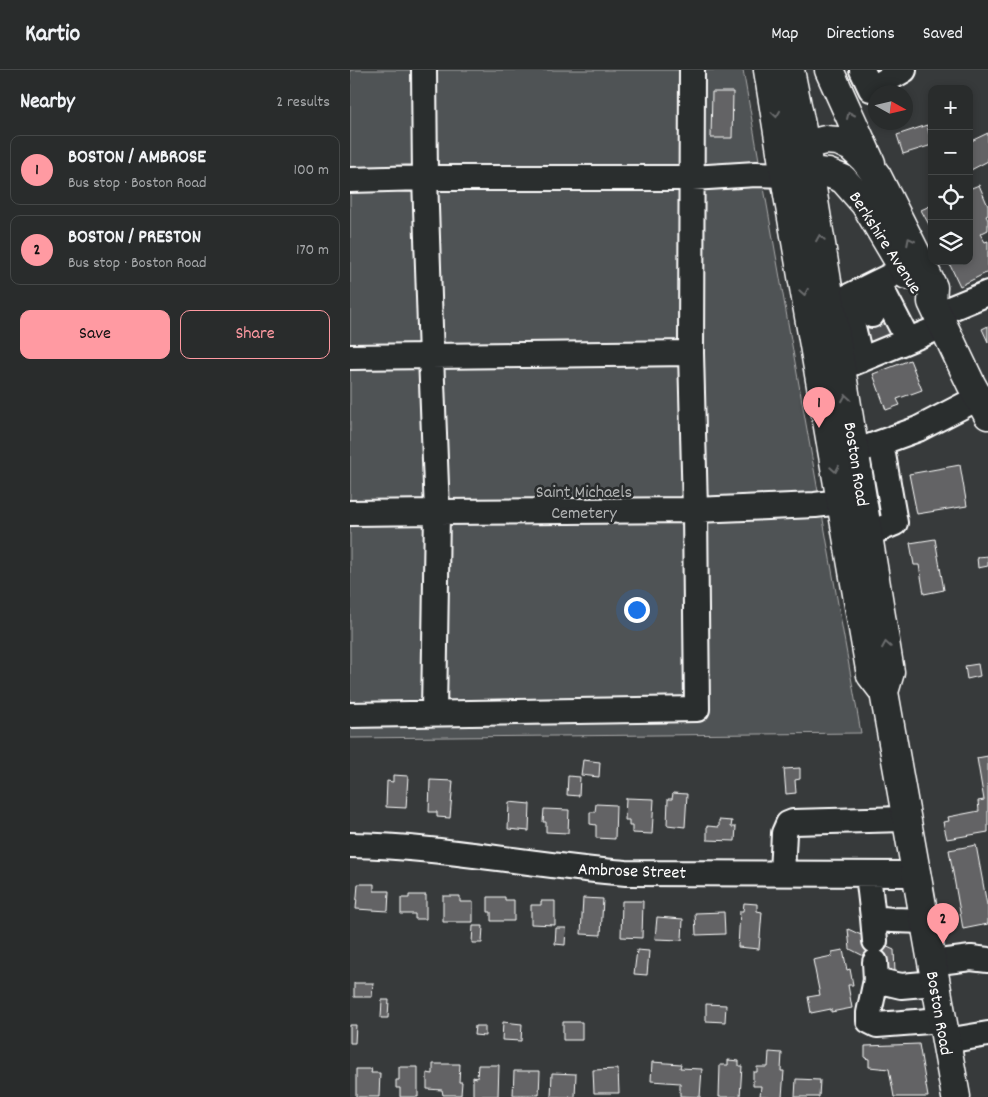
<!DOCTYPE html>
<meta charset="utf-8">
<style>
:root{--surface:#292c2c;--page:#313434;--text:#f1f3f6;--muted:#a5a7a9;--line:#454848;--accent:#ff9aa2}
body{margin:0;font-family:Dekko,sans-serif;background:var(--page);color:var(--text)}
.controls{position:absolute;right:15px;top:15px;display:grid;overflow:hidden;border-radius:10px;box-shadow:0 2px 8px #0003}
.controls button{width:45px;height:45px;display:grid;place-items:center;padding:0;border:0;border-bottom:1px solid var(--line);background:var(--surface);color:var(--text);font:25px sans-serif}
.compass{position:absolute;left:518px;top:15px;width:45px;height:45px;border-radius:50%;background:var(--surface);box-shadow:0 2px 8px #0003;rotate:98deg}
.you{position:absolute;left:286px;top:539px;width:18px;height:18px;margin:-12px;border:4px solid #fff;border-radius:50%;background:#1a73e8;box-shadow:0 0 0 8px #1a73e833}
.badge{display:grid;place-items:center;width:32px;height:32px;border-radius:50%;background:var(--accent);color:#111;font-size:16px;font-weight:700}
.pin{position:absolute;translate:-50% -41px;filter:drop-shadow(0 1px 2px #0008)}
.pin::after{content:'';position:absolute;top:26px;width:18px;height:15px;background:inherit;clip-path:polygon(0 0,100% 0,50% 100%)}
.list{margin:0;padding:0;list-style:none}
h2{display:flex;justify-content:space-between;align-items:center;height:65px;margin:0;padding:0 20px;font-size:21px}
h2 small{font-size:16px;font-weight:400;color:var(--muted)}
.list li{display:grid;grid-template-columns:32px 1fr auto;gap:15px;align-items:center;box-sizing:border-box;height:70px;margin:0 10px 10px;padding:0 10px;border:1px solid var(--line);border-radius:10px}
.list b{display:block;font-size:19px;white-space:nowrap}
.list p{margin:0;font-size:16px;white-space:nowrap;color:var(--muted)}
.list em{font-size:16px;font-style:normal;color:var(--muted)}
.actions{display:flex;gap:10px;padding:15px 20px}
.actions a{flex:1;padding:11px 0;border:1px solid var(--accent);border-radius:10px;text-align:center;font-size:18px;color:var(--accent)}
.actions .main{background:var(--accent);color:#111}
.icon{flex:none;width:28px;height:28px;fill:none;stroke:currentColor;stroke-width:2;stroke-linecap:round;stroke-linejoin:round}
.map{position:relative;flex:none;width:638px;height:1027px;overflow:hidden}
header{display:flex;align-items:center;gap:30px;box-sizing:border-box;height:70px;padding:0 25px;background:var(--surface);border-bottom:1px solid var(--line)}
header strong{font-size:24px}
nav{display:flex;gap:28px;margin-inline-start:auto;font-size:18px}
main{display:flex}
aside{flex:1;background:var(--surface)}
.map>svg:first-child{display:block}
</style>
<header>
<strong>Kartio</strong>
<nav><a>Map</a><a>Directions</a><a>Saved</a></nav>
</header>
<main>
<aside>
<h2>Nearby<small>2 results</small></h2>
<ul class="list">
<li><span class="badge">1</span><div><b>BOSTON / AMBROSE</b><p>Bus stop · Boston Road</p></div><em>100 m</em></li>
<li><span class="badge">2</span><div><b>BOSTON / PRESTON</b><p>Bus stop · Boston Road</p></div><em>170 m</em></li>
</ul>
<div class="actions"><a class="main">Save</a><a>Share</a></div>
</aside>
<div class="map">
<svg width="638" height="1027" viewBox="0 0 638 1027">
<rect width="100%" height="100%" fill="#373a3b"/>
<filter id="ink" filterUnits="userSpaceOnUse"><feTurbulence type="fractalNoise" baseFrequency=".02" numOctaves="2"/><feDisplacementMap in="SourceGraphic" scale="10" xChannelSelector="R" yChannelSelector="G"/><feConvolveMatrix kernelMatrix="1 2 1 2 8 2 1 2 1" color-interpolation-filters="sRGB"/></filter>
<g filter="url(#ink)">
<path fill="#505354" stroke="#a8a9aa" d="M 0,0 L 393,0 L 511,663 L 0,668 Z"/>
<path fill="#636465" stroke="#fff" d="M 362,22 L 383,22 L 382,68 L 361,68 Z
M 577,55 L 582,75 L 553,84 L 547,65 Z
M 638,63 L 638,91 L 619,101 L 619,72 Z
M 629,115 L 638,136 L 638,145 L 636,146 L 638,150 L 638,160 L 630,164 L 635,172 L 638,171 L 638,202 L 610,216 L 598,191 L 619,191 L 619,119 Z
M 582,135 L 582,160 L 571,140 Z
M 539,239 L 547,263 L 511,275 L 503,251 Z
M 638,256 L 638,272 L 632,259 Z
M 560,290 L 572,320 L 547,329 L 550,335 L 536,340 L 523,304 Z
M 610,395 L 617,436 L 567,444 L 559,404 Z
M 585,469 L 594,520 L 574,524 L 569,495 L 564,495 L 560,473 Z
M 638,486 L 638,496 L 628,498 L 627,487 Z
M 628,594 L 630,606 L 617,609 L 615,596 Z
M 638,686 L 638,762 L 597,769 L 593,752 L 599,751 L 598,747 L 629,741 L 628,731 L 634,730 L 627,688 Z
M 233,690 L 250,692 L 249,707 L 231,705 Z
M 450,698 L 450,709 L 445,710 L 446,723 L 436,724 L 434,699 Z
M 43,705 L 58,706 L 56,738 L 36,737 L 37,711 L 43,712 Z
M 218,706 L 230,707 L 229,726 L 217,725 Z
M 80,710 L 103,711 L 100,748 L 87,747 L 87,742 L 79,742 Z
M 323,723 L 337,724 L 335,757 L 317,755 L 318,729 L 322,729 Z
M 276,728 L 304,729 L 302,764 L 282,763 L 282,756 L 279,756 L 279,750 L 275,750 Z
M 159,732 L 180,734 L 179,761 L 158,759 Z
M 246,734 L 266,735 L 265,769 L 246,768 L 246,755 L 240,754 L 240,742 L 245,742 Z
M 194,739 L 219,740 L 218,763 L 196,762 L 196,752 L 193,752 Z
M 369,750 L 382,751 L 381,757 L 386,757 L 385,771 L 357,770 L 357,756 L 369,757 Z
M 626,775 L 637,835 L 638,835 L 638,854 L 613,859 L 599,780 Z
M 8,814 L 24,814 L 24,821 L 39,821 L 38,841 L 6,839 Z
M 59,825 L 76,825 L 76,849 L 65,849 L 65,844 L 51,844 L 51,828 L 59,828 Z
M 93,826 L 110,826 L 110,832 L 123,832 L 123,852 L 93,852 Z
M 138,827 L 155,827 L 155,830 L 164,830 L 164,851 L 141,851 L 141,842 L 138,842 Z
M 233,828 L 253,829 L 251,865 L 231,864 Z
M 191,831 L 205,831 L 205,855 L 181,854 L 181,835 L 191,835 Z
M 272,831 L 293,831 L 292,868 L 271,867 Z
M 394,833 L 407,834 L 407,841 L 412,842 L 409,879 L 388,877 L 390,841 L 393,841 Z
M 374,842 L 375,864 L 346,865 L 345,843 Z
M 307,847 L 333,849 L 332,870 L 305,869 Z
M 123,856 L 133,856 L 132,873 L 122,873 Z
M 206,858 L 216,858 L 215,875 L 205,874 Z
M 498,859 L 544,880 L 545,902 L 500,879 Z
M 287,880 L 299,881 L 297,905 L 284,904 Z
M 493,880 L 497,900 L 500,899 L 503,915 L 498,915 L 502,938 L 481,942 L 481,939 L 461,943 L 458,927 L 470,925 L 463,890 L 482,886 L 482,882 Z
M 4,913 L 23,913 L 22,927 L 4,927 Z
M 32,930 L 39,930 L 38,948 L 31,948 Z
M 356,934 L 376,935 L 375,952 L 356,951 Z
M 153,952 L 172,954 L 171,971 L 152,970 Z
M 213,952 L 232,952 L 232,970 L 213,970 Z
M 0,955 L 6,955 L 5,973 L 0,973 Z
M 125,956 L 135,956 L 135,966 L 124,965 Z
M 569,974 L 578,1027 L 544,1027 L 539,999 L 519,997 L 519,989 L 515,988 L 515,976 Z
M 419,982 L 432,983 L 431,1001 L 434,1001 L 432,1027 L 410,1026 L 411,1016 L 403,1016 L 403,1002 L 407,1002 L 407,997 L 418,997 Z
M 378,990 L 389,991 L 389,996 L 392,996 L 390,1027 L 369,1027 L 370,995 L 378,995 Z
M 302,992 L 331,994 L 330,998 L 352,999 L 350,1027 L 330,1026 L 330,1013 L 301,1011 Z
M 83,994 L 110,994 L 109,1012 L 112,1012 L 111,1025 L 93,1025 L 92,1020 L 77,1019 L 77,1003 L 83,1004 Z
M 128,995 L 149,995 L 148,1026 L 123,1026 L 123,1007 L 127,1008 Z
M 49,997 L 68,997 L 68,1027 L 50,1027 L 50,1018 L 46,1018 L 46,1010 L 49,1010 Z
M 6,999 L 22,999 L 21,1003 L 30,1003 L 29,1027 L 6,1027 Z
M 268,999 L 269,1023 L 244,1023 L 243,1000 Z
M 164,1001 L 190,1001 L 189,1025 L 163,1025 Z
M 202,1003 L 226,1004 L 225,1027 L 201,1027 Z
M 446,1009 L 470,1010 L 469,1027 L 445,1027 Z"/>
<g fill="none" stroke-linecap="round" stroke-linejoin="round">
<path stroke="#4b4e4f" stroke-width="24" stroke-dasharray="24 12" stroke-linecap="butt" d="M 522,245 L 530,269"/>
<defs>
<path id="minor" d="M 74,0 L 75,108 L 342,108 L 406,104 L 434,105
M 342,0 L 341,283 L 345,440 L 465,435 L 490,432
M 512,0 L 521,19 L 554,0
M 0,110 L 75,108 L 81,286 L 0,287
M 528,212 L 558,270
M 511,220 L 522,245
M 496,228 L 511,290
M 481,235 L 554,199
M 587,244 L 638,223
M 491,298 L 593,256
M 505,382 L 568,359 L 628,328
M 0,443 L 87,442 L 81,286 L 341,283
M 518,464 L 545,453 L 531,373
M 0,645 L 347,639 L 345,440 L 87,442 L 84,643
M 0,775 C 92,776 184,796 276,803 L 565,804
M 432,803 L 434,763 L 438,754 L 443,752 L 555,749
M 518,804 L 523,848 L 542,850 L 575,851
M 523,848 L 525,871
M 525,892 L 526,910 L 551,916 L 585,913
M 581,893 L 621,888 L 638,890
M 526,910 L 519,943 L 519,951 L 527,955 L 592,950
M 596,971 L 638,964"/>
<path id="major" d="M 418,0 L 438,125 L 521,605 L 534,622 L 606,1027
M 440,0 L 455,75 L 540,602 L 534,622
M 479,0 L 521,93
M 440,83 L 455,75 L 475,70 L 488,71 L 501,77 L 514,89 L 527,106 L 583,217 L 582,232 L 621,314 L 638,345
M 443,104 L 459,101 L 478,103 L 493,109 L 515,134 L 557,205"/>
</defs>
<use href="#minor" stroke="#fff" stroke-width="28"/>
<use href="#major" stroke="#fff" stroke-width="31"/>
<use href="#minor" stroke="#2a2d2e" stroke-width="24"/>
<use href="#major" stroke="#2a2d2e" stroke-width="28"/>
</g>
<defs><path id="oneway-chevron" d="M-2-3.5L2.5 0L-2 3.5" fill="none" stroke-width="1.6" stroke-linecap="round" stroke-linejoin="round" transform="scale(1.25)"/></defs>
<g stroke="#6a6c6d">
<use href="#oneway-chevron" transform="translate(426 44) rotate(82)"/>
<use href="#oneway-chevron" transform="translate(500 45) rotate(-114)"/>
<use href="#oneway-chevron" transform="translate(470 168) rotate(-99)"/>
<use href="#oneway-chevron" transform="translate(560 171) rotate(-117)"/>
<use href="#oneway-chevron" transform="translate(454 222) rotate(80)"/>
<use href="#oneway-chevron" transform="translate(496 328) rotate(-99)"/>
<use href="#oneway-chevron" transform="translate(485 399) rotate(80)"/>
<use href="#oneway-chevron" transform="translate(536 575) rotate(-99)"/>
</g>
</g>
<g text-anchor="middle" stroke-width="5" stroke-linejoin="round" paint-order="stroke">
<g font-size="18" fill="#fff" stroke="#2a2d2e">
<text transform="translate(536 172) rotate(57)" y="6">Berkshire Avenue</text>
<text transform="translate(507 394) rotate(81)" y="6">Boston Road</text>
<text transform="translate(282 800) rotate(2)" y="6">Ambrose Street</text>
<text transform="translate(590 943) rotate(80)" y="6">Boston Road</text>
</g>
<g font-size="18" fill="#b0b2b2" stroke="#2a2d2e">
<text x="234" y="427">Saint Michaels<tspan x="234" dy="21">Cemetery</tspan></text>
</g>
</g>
</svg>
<div class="controls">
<button>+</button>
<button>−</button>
<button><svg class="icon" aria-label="locate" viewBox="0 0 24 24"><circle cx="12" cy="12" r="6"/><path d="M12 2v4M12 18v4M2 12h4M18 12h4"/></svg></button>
<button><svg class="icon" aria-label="layers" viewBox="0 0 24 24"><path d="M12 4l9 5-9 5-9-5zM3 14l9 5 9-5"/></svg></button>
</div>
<svg class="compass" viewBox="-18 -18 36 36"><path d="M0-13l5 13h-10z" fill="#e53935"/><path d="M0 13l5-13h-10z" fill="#a5a7a9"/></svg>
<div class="you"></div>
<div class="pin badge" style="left:469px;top:358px">1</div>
<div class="pin badge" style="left:593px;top:874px">2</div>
</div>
</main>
